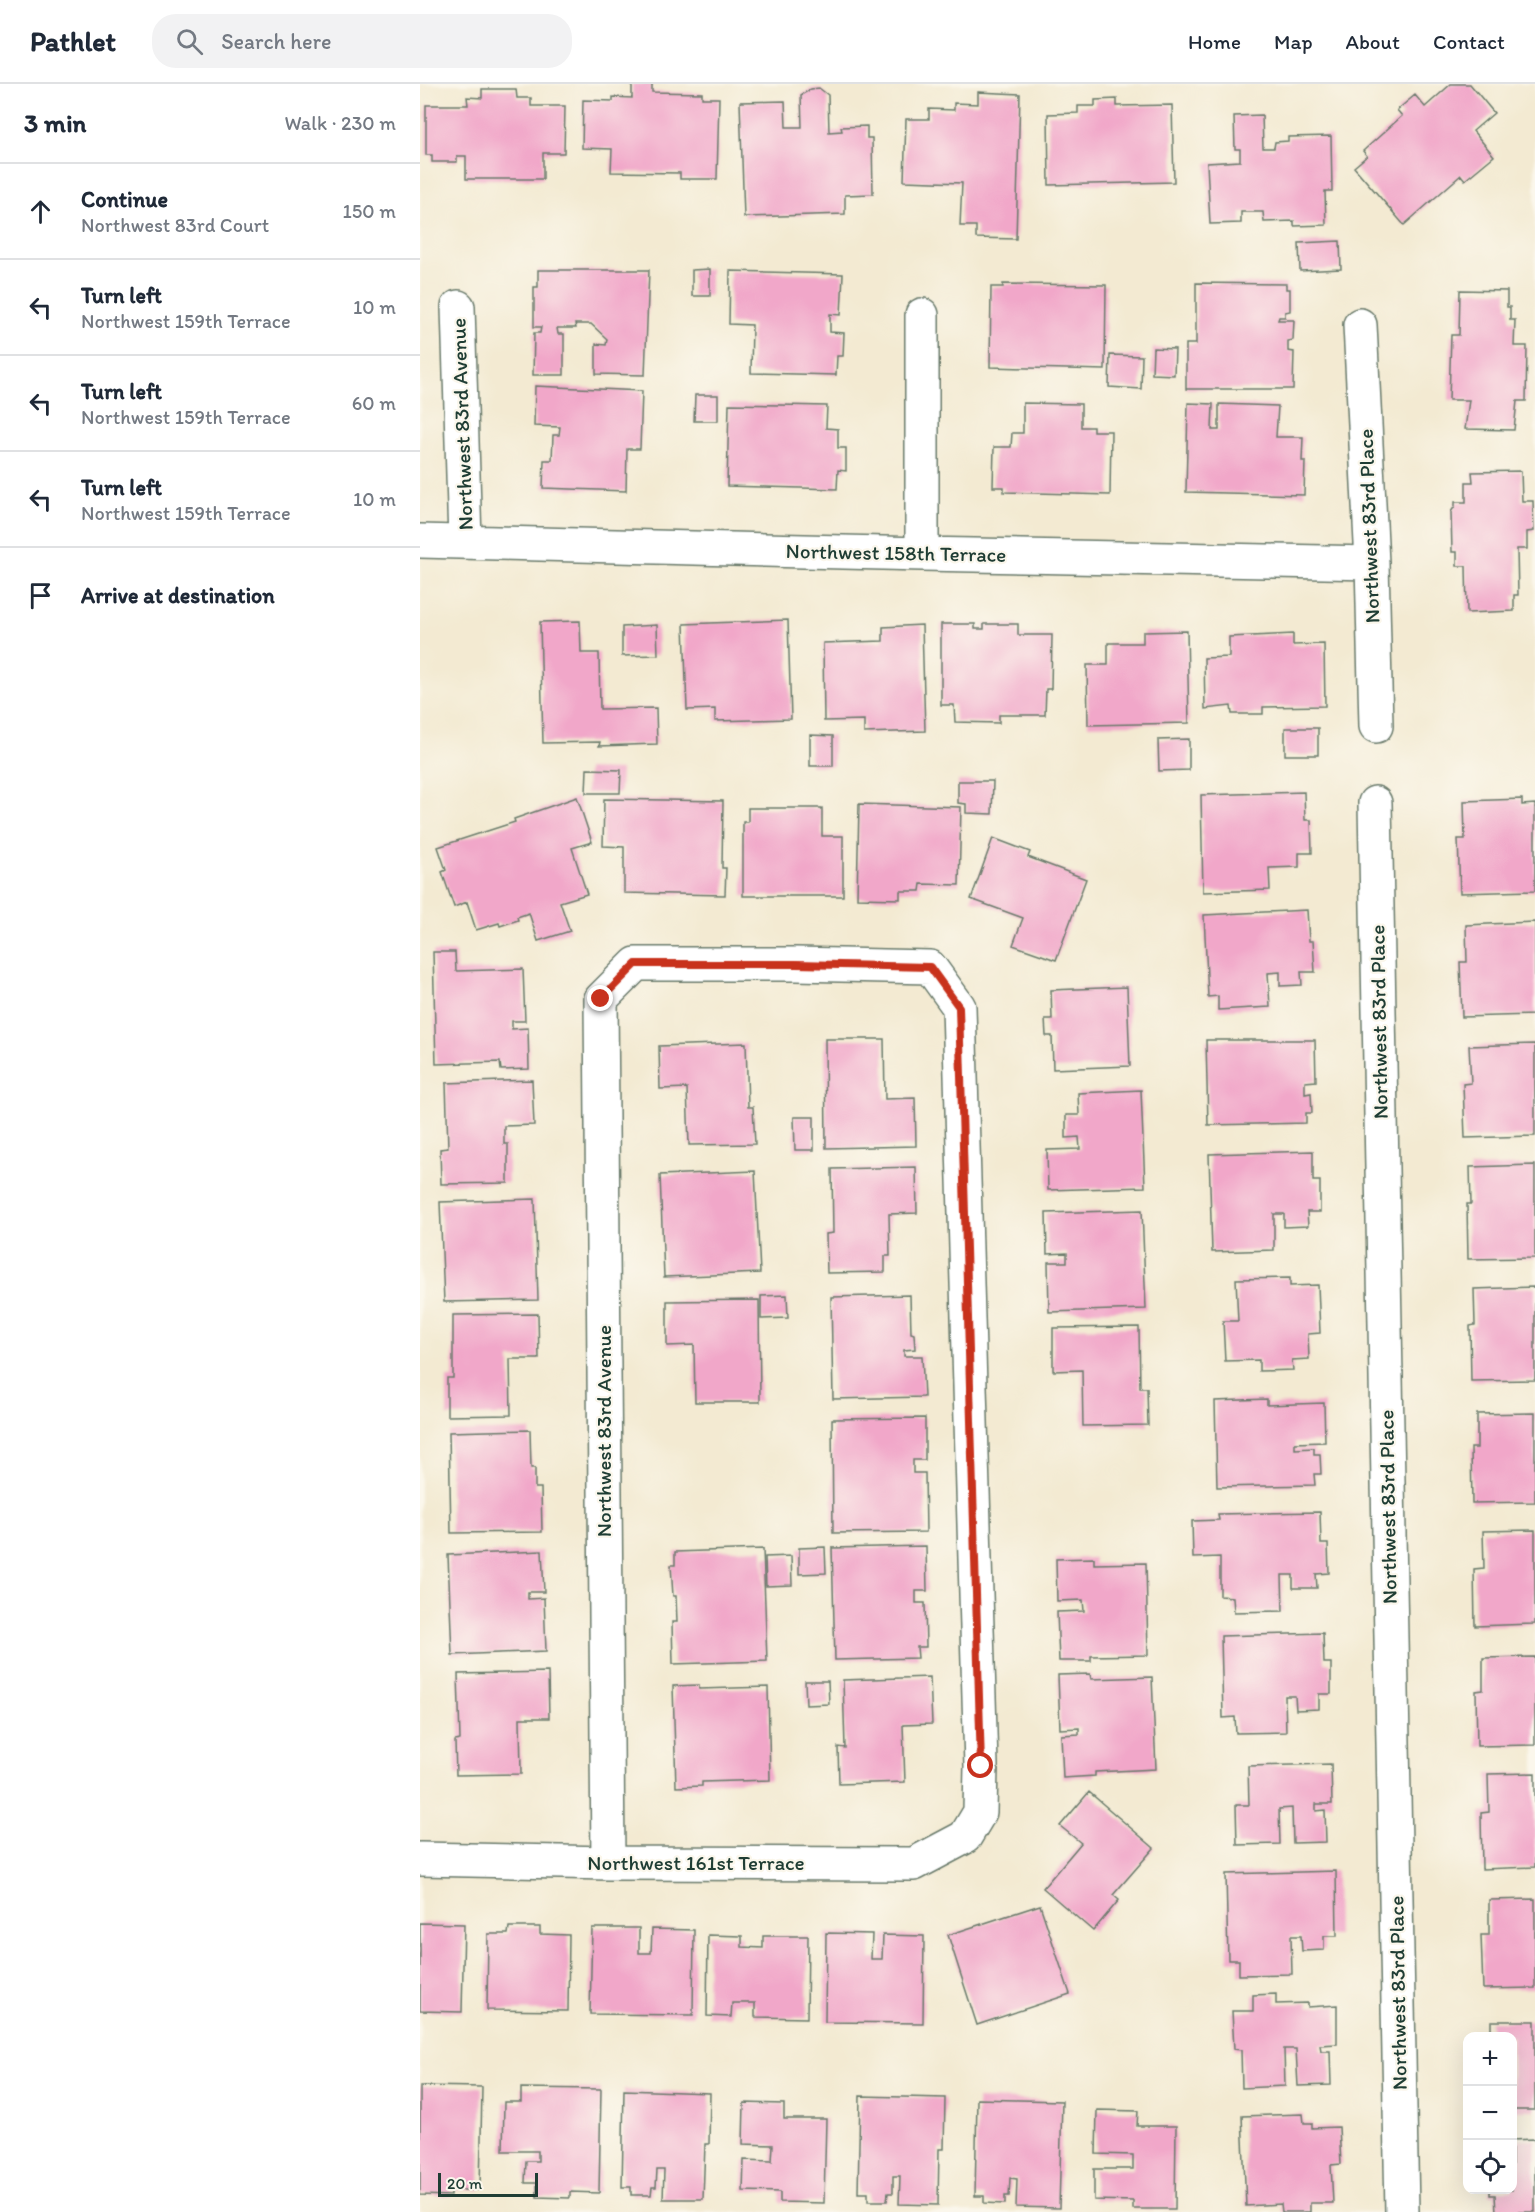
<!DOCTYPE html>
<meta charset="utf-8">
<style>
:root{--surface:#fff;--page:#f2f2f3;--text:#1f2937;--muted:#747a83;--line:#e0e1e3}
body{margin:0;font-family:Itim,sans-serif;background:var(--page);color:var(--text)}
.controls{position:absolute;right:18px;bottom:18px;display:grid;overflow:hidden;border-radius:12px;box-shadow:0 6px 24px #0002}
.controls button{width:54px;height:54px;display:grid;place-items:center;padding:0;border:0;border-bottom:2px solid var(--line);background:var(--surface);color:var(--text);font:30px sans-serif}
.scale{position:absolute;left:18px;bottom:15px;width:100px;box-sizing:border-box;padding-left:6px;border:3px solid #1f3d34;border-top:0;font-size:16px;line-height:21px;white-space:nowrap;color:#1f3d34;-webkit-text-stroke:4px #fbf7ec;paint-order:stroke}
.stop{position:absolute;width:18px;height:18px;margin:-14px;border:4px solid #c8321e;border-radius:50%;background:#fff}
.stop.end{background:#c8321e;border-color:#fff;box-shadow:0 2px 6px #0008}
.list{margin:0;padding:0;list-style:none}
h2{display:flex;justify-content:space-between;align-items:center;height:78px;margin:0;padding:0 24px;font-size:26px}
h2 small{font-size:20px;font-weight:400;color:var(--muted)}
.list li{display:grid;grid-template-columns:39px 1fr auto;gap:18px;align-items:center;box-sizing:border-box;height:96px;padding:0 24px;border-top:2px solid var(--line)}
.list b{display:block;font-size:22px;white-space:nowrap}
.list p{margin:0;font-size:20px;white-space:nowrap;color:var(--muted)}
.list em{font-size:20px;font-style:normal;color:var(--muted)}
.icon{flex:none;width:33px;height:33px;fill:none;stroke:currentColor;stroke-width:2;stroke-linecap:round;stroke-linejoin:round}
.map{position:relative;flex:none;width:1115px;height:2128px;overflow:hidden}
header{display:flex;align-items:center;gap:36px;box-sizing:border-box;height:84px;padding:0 30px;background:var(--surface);border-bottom:2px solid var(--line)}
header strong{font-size:28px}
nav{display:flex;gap:33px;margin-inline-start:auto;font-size:21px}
.search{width:420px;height:54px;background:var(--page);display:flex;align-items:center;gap:15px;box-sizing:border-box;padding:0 21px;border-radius:24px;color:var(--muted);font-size:22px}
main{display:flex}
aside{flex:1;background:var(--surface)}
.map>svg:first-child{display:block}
</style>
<header>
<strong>Pathlet</strong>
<div class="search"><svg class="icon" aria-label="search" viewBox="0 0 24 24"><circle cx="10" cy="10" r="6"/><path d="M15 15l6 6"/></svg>Search here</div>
<nav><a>Home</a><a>Map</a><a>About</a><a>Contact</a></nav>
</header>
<main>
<aside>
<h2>3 min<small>Walk · 230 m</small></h2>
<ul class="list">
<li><svg class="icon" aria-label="ahead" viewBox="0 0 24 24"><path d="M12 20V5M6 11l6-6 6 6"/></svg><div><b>Continue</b><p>Northwest 83rd Court</p></div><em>150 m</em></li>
<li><svg class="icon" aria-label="left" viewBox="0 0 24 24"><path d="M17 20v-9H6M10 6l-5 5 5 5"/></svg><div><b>Turn left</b><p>Northwest 159th Terrace</p></div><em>10 m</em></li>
<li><svg class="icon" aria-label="left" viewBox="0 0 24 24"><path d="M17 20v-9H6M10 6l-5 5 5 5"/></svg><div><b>Turn left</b><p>Northwest 159th Terrace</p></div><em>60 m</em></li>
<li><svg class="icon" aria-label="left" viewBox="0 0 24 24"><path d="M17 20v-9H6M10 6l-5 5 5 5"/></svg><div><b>Turn left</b><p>Northwest 159th Terrace</p></div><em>10 m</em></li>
<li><svg class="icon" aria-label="arrive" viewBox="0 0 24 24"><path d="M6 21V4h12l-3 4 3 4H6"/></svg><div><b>Arrive at destination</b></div></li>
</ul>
</aside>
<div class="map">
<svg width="1115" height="2128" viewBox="0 0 1115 2128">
<rect width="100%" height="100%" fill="#fbf7ec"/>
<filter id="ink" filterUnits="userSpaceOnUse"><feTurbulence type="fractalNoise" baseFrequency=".0167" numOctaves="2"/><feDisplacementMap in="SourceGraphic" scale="12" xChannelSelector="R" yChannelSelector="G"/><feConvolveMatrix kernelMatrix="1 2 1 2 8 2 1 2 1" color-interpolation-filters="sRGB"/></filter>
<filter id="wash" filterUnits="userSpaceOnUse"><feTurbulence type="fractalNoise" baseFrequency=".008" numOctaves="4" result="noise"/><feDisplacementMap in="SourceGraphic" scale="24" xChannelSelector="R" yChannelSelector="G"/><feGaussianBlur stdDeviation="1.35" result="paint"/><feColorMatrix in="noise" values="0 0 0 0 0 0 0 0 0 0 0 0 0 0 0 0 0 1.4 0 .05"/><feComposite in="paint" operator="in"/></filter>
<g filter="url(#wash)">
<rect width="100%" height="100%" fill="#f3ead2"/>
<g id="blocks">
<path fill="#f1a7c9" d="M 212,0 L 232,0 L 232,8 L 282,9 L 282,14 L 299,14 L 297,95 L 260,95 L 260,89 L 191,88 L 192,65 L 162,64 L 163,16 L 193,17 L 193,13 L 212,14 Z
M 1031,0 L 1050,0 L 1074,29 L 1053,47 L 1074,72 L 1045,96 L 1041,91 L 984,141 L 934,83 L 947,72 L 943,67 L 982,32 L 977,26 L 995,11 L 1005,23 Z
M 399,4 L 408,11 L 409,48 L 422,47 L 421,43 L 447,42 L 447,54 L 452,54 L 453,110 L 425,111 L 425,130 L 324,133 L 320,18 L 365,17 L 366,43 L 382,43 L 381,11 L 391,5 Z
M 62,5 L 96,5 L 97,14 L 111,14 L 111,22 L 145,22 L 144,69 L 123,69 L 123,95 L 46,95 L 46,72 L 37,72 L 37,78 L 12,78 L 12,71 L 6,71 L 6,21 L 48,21 L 47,13 L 62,14 Z
M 558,8 L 600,10 L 596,155 L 556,154 L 556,142 L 540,142 L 542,99 L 484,97 L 486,35 L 509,35 L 509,25 L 534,26 L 534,19 L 558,20 Z
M 697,15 L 697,22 L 752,21 L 754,98 L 629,101 L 628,30 L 658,29 L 658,22 L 675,22 L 675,16 Z
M 842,31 L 843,64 L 854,64 L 855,58 L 868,57 L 868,53 L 911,52 L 912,107 L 905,107 L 906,141 L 874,142 L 874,137 L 844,138 L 843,128 L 821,128 L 821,139 L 790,140 L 787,79 L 820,77 L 820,65 L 815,65 L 814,32 Z
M 920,157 L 921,185 L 880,187 L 879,159 Z
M 290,185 L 290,212 L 272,212 L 272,186 Z
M 118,186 L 229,186 L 225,291 L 176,290 L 176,260 L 186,261 L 187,255 L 171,240 L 155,240 L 156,244 L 137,244 L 138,250 L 144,250 L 144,291 L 113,291 L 114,249 L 120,249 L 121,243 L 114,243 L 114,203 L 118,203 Z
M 310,187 L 423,190 L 421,231 L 410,230 L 410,248 L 424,249 L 423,272 L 417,272 L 416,291 L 331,289 L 332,241 L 309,240 Z
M 776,199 L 866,200 L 866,205 L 870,205 L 870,227 L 865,228 L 865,233 L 859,233 L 858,236 L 874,236 L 873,256 L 868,257 L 868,267 L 874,268 L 873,305 L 766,305 L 766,260 L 776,260 Z
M 583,200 L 686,201 L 685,286 L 570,283 L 571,203 L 583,203 Z
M 1040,206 L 1087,207 L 1087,223 L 1090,223 L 1090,236 L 1095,236 L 1094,262 L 1107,262 L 1106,317 L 1097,317 L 1094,346 L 1045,345 L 1049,316 L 1029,316 L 1031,251 L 1039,251 Z
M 733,264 L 755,265 L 754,291 L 732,290 Z
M 690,271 L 722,272 L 721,305 L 689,303 Z
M 115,302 L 222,307 L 220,365 L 207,365 L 206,407 L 123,404 L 124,376 L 132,376 L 133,351 L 139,351 L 140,343 L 114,342 Z
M 275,311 L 298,311 L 298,337 L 274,337 Z
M 603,319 L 661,320 L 661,343 L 673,343 L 673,347 L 691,347 L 690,411 L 584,408 L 584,403 L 573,403 L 574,363 L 591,363 L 592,349 L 603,349 Z
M 768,319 L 793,320 L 792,346 L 799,346 L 799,320 L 858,322 L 856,353 L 883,353 L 882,377 L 885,377 L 884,411 L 766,408 Z
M 309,320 L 407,322 L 406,344 L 418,345 L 418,364 L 426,364 L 426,387 L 418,386 L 417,405 L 307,402 Z
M 1101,387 L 1102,417 L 1113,417 L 1114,447 L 1107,448 L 1107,465 L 1097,465 L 1098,511 L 1094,511 L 1094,527 L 1047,529 L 1046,482 L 1037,482 L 1037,468 L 1032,468 L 1031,428 L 1035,422 L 1035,418 L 1046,418 L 1046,398 L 1053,398 L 1052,388 Z
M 368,536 L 371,635 L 295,637 L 295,625 L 267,626 L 264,540 Z
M 160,537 L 161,569 L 179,569 L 180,625 L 236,624 L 237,660 L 179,662 L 180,658 L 123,659 L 120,538 Z
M 521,540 L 555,540 L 555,545 L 564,545 L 564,540 L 598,540 L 598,551 L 632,551 L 631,605 L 626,605 L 625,631 L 579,631 L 579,639 L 535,638 L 534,621 L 521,621 Z
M 237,541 L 238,571 L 202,572 L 202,543 Z
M 502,541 L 505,647 L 444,649 L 444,636 L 404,637 L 403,559 L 463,557 L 463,543 Z
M 767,547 L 769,639 L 668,641 L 667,581 L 688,581 L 688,559 L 723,559 L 723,548 Z
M 873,550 L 873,561 L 904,560 L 905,622 L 843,623 L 843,630 L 812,630 L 811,622 L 785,625 L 784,574 L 809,573 L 809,553 Z
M 865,644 L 898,644 L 898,671 L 865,671 Z
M 390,651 L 413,652 L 413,682 L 390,682 Z
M 769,655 L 769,686 L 739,687 L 738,656 Z
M 167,685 L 201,686 L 200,709 L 166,709 Z
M 538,697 L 573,697 L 572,730 L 546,729 L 546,720 L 538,719 Z
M 884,708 L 885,736 L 891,736 L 892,769 L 879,769 L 879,783 L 849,784 L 850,806 L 783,808 L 781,711 Z
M 157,713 L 172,758 L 152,764 L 167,810 L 140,818 L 150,847 L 118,857 L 109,829 L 97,833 L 98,836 L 80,842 L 79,839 L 56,846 L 47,818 L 34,823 L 22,788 L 26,786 L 18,763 L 95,738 L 94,735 Z
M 184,715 L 303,717 L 302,784 L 306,784 L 305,811 L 204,809 L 204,763 L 183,762 Z
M 1102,715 L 1102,721 L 1115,720 L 1115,807 L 1040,809 L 1038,755 L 1045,755 L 1044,717 Z
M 439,720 L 541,723 L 539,801 L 501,800 L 500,807 L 480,807 L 480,815 L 437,814 Z
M 328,724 L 402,724 L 402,752 L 423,752 L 423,812 L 323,812 L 323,738 L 328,738 Z
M 573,754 L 610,768 L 608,773 L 666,795 L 636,876 L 593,861 L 603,834 L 551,815 Z
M 887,826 L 889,857 L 893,857 L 895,888 L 881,888 L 882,901 L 860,902 L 860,888 L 848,889 L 850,923 L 798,926 L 798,912 L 788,913 L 784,831 Z
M 1115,838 L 1115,931 L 1042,933 L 1040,878 L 1047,878 L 1046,841 Z
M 13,868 L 35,868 L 36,887 L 103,885 L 105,937 L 92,937 L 92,945 L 108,944 L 109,985 L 81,986 L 80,978 L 16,980 Z
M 707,903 L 710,982 L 633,985 L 632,952 L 626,952 L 625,935 L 632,935 L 631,906 Z
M 405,955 L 464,955 L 465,1015 L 495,1014 L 496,1062 L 406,1064 Z
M 786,956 L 895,956 L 896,997 L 885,998 L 885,1010 L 891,1009 L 892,1029 L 886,1029 L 886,1039 L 788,1041 Z
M 326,959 L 328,1023 L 333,1023 L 335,1060 L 269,1061 L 267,1004 L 240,1005 L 239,962 Z
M 1115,960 L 1115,1052 L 1045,1054 L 1043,1000 L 1051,999 L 1049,962 Z
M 112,996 L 114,1041 L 84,1042 L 84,1060 L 88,1060 L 88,1099 L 21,1100 L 20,1065 L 28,1064 L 26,999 Z
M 721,1006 L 725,1103 L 628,1106 L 627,1066 L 660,1065 L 659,1053 L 646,1054 L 646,1031 L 659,1031 L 658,1009 Z
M 374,1033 L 394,1033 L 394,1066 L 375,1066 Z
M 893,1067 L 893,1097 L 900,1097 L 900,1128 L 887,1128 L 888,1142 L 864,1143 L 864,1130 L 854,1130 L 854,1166 L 792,1168 L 789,1070 Z
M 1115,1081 L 1115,1174 L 1048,1175 L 1047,1120 L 1051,1120 L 1050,1083 Z
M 496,1083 L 497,1129 L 469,1130 L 470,1172 L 465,1172 L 465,1188 L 407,1189 L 406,1150 L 413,1149 L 412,1085 Z
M 335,1087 L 340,1189 L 244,1193 L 240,1091 Z
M 115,1115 L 118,1216 L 24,1218 L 20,1118 Z
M 722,1126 L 726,1225 L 629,1228 L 628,1178 L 647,1178 L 647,1169 L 627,1170 L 626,1129 Z
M 870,1194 L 870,1202 L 898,1201 L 900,1249 L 888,1250 L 889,1275 L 872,1276 L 873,1286 L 839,1287 L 839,1276 L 805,1277 L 803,1237 L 818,1237 L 816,1195 Z
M 1115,1203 L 1115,1296 L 1051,1297 L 1050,1242 L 1055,1241 L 1054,1205 Z
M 367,1211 L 368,1234 L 341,1235 L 341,1212 Z
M 490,1211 L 491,1249 L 494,1250 L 495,1265 L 484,1266 L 484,1272 L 502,1272 L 504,1313 L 413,1315 L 411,1213 Z
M 339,1216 L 340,1318 L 275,1318 L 274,1261 L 247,1262 L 247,1217 Z
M 118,1230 L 119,1275 L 90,1275 L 91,1331 L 27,1332 L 27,1294 L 33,1294 L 33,1231 Z
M 719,1243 L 720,1304 L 727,1304 L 728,1341 L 663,1342 L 662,1286 L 633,1287 L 633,1244 Z
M 847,1315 L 847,1321 L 904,1319 L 905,1358 L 875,1359 L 875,1365 L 894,1364 L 894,1370 L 900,1370 L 901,1390 L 894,1390 L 895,1401 L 797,1403 L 795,1317 Z
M 1115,1329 L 1115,1418 L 1052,1419 L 1051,1364 L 1057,1364 L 1057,1330 Z
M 505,1334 L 505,1376 L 493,1376 L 493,1389 L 505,1389 L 506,1448 L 413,1449 L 412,1335 Z
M 110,1346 L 111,1384 L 115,1384 L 115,1404 L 121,1404 L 122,1448 L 31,1449 L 29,1348 Z
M 900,1428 L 901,1460 L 908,1460 L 909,1489 L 896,1490 L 897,1504 L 873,1504 L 873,1491 L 862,1491 L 863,1527 L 814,1528 L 813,1513 L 800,1512 L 800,1473 L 773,1474 L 772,1437 L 799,1436 L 798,1430 Z
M 1115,1446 L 1115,1540 L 1055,1542 L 1054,1485 L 1064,1484 L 1063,1447 Z
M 506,1462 L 507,1507 L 496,1507 L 496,1519 L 505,1519 L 506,1563 L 497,1563 L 498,1574 L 415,1576 L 412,1464 Z
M 405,1463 L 406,1489 L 379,1490 L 379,1464 Z
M 343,1465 L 347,1577 L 253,1580 L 252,1538 L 257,1538 L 256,1512 L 253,1512 L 251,1481 L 255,1481 L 255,1468 Z
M 122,1467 L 124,1508 L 108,1508 L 108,1515 L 124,1514 L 126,1567 L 32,1571 L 28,1471 Z
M 371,1472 L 372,1501 L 346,1502 L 345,1473 Z
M 674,1474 L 674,1480 L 726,1479 L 728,1571 L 671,1572 L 671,1577 L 639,1577 L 637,1528 L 664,1527 L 663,1516 L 637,1517 L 636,1475 Z
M 903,1549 L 904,1579 L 911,1579 L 911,1610 L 899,1610 L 899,1625 L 876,1626 L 875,1612 L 865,1612 L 866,1648 L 816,1649 L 815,1633 L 803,1634 L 801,1552 Z
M 1115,1573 L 1115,1661 L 1057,1662 L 1056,1607 L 1063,1606 L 1063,1574 Z
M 128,1588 L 129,1634 L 100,1634 L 101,1690 L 36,1691 L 35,1657 L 40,1656 L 38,1590 Z
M 670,1590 L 671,1595 L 732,1593 L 736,1685 L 675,1688 L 675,1692 L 643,1694 L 641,1651 L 659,1650 L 659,1644 L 640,1645 L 638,1591 Z
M 510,1593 L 512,1640 L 483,1641 L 485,1698 L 419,1700 L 418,1663 L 425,1664 L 423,1596 Z
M 385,1597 L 408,1597 L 409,1620 L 386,1621 Z
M 279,1601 L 279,1605 L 348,1603 L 350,1696 L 282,1698 L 282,1702 L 256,1703 L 253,1602 Z
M 911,1680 L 912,1720 L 896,1720 L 896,1727 L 905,1726 L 906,1758 L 873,1759 L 872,1724 L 859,1725 L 860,1760 L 817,1761 L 816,1721 L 829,1721 L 828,1682 Z
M 1115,1689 L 1115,1783 L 1062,1785 L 1061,1729 L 1069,1728 L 1068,1690 Z
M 669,1708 L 734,1764 L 693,1811 L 699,1816 L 673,1847 L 623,1804 L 661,1759 L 640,1742 Z
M 916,1787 L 917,1852 L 904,1852 L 904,1866 L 882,1867 L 881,1852 L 871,1852 L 872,1890 L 819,1891 L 819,1876 L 808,1876 L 806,1790 Z
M 1115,1815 L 1115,1904 L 1063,1905 L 1061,1851 L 1069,1851 L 1069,1816 Z
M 620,1821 L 650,1910 L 557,1941 L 528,1851 Z
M 0,1839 L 44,1840 L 42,1928 L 0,1927 Z
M 89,1843 L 120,1843 L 120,1850 L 149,1851 L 148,1927 L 67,1926 L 68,1850 L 88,1850 Z
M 172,1844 L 219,1844 L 219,1869 L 231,1869 L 232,1845 L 274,1846 L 273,1931 L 170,1930 Z
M 406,1849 L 452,1850 L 451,1875 L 462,1875 L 463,1851 L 504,1852 L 503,1939 L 405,1938 Z
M 288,1851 L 322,1852 L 322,1863 L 343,1864 L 343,1852 L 388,1852 L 387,1934 L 335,1933 L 335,1919 L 312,1919 L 311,1933 L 287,1932 Z
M 856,1910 L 856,1920 L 888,1919 L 888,1923 L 917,1921 L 917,1960 L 900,1961 L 901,1967 L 910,1967 L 911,2001 L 878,2002 L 876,1965 L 864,1965 L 865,2002 L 822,2004 L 821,1966 L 814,1965 L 812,1927 L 833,1927 L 833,1911 Z
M 1071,1937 L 1115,1937 L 1115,2026 L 1092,2026 L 1092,1952 L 1071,1952 Z
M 0,2002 L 62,2003 L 60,2106 L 31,2106 L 31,2112 L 0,2111 Z
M 101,2004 L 181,2005 L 179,2109 L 150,2108 L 150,2114 L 117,2113 L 117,2099 L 105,2099 L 106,2077 L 118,2077 L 118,2067 L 83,2067 L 84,2018 L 101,2018 Z
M 204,2006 L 290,2009 L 289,2060 L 285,2060 L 283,2115 L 243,2115 L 244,2086 L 237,2086 L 236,2103 L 232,2103 L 231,2111 L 211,2111 L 211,2103 L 202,2103 Z
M 440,2012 L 525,2014 L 524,2065 L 519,2065 L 518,2121 L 479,2120 L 480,2092 L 473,2092 L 473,2109 L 468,2109 L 467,2117 L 448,2117 L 448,2109 L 438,2109 Z
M 557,2015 L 642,2017 L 639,2124 L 596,2123 L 597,2095 L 590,2094 L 589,2112 L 585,2112 L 585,2120 L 564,2119 L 564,2112 L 555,2112 Z
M 324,2019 L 364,2020 L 364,2035 L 406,2035 L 404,2119 L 360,2118 L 360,2108 L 323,2107 L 324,2076 L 352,2077 L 353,2061 L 323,2060 Z
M 677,2026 L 718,2027 L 717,2042 L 756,2042 L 755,2125 L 713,2125 L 713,2117 L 674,2116 L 674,2085 L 713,2085 L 713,2071 L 676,2070 Z
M 883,2030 L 884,2039 L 892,2039 L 892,2044 L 919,2043 L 921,2080 L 911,2081 L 913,2119 L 890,2119 L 890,2128 L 862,2128 L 861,2120 L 826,2122 L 822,2032 Z
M 1115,2055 L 1115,2128 L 1076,2128 L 1075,2111 L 1070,2111 L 1070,2106 L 1092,2106 L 1092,2056 Z"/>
</g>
</g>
<g filter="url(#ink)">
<use href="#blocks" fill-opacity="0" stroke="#697a6b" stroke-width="1.5"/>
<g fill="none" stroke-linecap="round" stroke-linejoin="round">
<defs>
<path id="street" d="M 38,223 L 45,458
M 502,231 L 502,470
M 940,241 L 952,479 L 956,642
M 0,457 L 502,470 L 952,479
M 955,719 L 982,2128
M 0,1775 L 188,1779 L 494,1780 L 545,1753 L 560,1728 L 561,1682 L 539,923 L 510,883 L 376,880 L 216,880 L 181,915 L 188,1779"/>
</defs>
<use href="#street" stroke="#697a6b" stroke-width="36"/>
<use href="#street" stroke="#fff" stroke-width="33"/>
</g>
</g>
<g fill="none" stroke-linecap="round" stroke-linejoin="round" filter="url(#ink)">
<path stroke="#c8321e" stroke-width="8" d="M 181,915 L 216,880 L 376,880 L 510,883 L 539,923 L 561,1682"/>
</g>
<g text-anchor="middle" stroke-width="4.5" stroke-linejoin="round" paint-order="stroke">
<g font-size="21" fill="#1f3d34" stroke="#fbf7ec">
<text transform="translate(42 340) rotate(-92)" y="7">Northwest 83rd Avenue</text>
<text transform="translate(949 442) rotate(-92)" y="7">Northwest 83rd Place</text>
<text transform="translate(476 469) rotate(1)" y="7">Northwest 158th Terrace</text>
<text transform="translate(959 938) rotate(-91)" y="7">Northwest 83rd Place</text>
<text transform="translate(184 1347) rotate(-90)" y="7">Northwest 83rd Avenue</text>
<text transform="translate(968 1423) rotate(-91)" y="7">Northwest 83rd Place</text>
<text x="276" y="1786">Northwest 161st Terrace</text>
<text transform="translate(978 1909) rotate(-91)" y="7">Northwest 83rd Place</text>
</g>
</g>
</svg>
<div class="controls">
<button>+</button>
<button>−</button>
<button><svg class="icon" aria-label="locate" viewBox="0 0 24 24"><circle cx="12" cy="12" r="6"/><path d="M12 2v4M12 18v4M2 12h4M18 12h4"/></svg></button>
</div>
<div class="scale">20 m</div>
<div class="stop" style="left:561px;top:1682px"></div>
<div class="stop end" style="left:181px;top:915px"></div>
</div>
</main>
